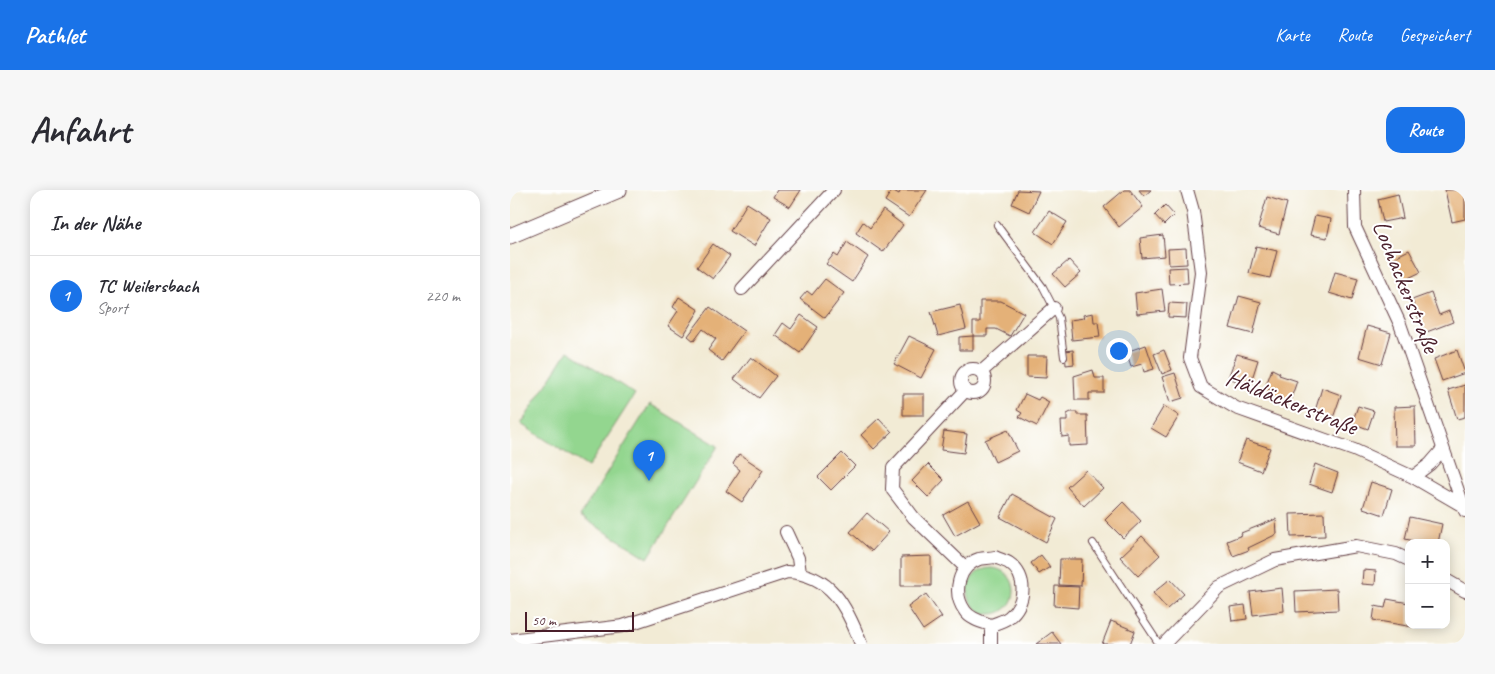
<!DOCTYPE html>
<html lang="de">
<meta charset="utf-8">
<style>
:root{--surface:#fff;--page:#f7f7f7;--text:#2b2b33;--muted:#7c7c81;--line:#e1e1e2;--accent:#1a73e8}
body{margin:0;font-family:Caveat,sans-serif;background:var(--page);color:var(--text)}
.controls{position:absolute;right:15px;bottom:15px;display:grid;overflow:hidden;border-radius:10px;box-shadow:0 2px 12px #0003}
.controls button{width:45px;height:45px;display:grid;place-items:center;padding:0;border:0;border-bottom:1px solid var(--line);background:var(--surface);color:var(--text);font:25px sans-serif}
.scale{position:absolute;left:15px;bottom:12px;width:109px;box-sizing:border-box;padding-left:5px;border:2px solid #4a1f2b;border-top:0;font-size:14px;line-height:18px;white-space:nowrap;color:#4a1f2b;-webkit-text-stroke:4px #fff;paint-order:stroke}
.you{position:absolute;left:608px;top:160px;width:18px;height:18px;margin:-12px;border:4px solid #fff;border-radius:50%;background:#1a73e8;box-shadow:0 0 0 8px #1a73e833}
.badge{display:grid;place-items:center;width:32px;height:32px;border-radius:50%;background:var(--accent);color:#fff;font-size:16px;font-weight:700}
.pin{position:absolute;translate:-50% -41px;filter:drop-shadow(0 1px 2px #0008)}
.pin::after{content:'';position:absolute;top:26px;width:18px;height:15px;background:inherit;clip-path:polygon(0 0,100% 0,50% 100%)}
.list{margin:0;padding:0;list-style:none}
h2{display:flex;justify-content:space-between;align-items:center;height:65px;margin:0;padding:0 20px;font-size:21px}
h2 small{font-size:16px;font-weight:400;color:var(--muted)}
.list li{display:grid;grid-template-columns:32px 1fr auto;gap:15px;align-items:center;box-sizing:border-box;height:80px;padding:0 20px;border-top:1px solid var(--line)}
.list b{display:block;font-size:19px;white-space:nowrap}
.list p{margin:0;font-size:16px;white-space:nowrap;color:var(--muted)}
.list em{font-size:16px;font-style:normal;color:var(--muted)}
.map{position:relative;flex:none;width:955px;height:454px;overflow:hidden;border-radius:15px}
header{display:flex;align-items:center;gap:30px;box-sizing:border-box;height:70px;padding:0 25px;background:var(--accent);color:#fff}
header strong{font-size:24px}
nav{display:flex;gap:28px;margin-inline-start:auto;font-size:18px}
.intro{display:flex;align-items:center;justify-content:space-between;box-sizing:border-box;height:120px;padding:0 30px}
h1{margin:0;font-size:35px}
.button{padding:12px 22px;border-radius:15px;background:var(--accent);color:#fff;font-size:18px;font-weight:700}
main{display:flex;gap:30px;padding:0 30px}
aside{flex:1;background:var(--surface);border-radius:15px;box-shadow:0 2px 12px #0003}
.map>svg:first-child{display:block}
</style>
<header>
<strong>Pathlet</strong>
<nav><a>Karte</a><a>Route</a><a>Gespeichert</a></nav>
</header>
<div class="intro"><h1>Anfahrt</h1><a class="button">Route</a></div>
<main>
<aside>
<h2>In der Nähe<small></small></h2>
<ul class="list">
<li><span class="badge">1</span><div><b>TC Weilersbach</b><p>Sport</p></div><em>220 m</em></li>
</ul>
</aside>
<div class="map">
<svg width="955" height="454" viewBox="0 0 955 454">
<rect width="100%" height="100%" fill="#fff"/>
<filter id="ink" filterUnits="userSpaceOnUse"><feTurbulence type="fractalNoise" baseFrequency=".02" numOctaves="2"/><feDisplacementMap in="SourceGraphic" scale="10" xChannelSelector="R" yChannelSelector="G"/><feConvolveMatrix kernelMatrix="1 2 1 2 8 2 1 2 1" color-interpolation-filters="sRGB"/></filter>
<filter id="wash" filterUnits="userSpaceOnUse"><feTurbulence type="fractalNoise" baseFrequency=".0096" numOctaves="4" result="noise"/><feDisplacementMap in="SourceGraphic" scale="20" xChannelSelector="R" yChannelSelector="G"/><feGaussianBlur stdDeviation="1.12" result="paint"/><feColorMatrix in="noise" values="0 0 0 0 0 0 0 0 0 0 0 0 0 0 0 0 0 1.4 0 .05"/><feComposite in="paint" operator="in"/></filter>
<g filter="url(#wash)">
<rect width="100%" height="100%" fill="#f2ebd5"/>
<path fill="#93d68f" stroke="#6e7a5d" d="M 58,161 L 125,204 L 78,277 L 11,234 Z
M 140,214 L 208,256 L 138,368 L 70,326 Z
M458 401a23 23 0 1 1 46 0a23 23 0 1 1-46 0Z"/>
<g id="blocks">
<path fill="#e4b178" d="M 267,0 L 291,0 L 280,17 L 263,7 Z
M 382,0 L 389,4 L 391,0 L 417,0 L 399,27 L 375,11 Z
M 508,0 L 529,1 L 519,22 L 502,14 Z
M 614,0 L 620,0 L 633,17 L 609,37 L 594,17 Z
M 629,0 L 641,0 L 634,6 Z
M 935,0 L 955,0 L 955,29 L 942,32 Z
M 888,4 L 893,28 L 873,32 L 868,9 Z
M 757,7 L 777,13 L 769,44 L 748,38 Z
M 237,13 L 261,28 L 244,56 L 220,41 Z
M 655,15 L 664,25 L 654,35 L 645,25 Z
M 373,20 L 393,35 L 373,62 L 346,43 L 353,32 L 360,38 Z
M 539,21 L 557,32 L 543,54 L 525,42 Z
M 805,26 L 821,29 L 817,48 L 800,45 Z
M 653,45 L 655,66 L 632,68 L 630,48 Z
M 337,52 L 358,67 L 342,92 L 316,74 L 324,64 L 328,67 Z
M 203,54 L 220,66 L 203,89 L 187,77 Z
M 746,56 L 767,61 L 760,88 L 739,83 Z
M 676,58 L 677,74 L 659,75 L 658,59 Z
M 899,60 L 911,82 L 892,91 L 881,69 Z
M 559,70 L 571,83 L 555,97 L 543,84 Z
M 677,77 L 678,93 L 659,94 L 658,78 Z
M 825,82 L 848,88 L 842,110 L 819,103 Z
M 315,89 L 334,103 L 315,128 L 290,109 L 297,101 L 302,105 Z
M 652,99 L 655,121 L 627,124 L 625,103 Z
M 921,103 L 929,125 L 939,121 L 943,132 L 914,143 L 902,110 Z
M 729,106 L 751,112 L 743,144 L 720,138 Z
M 169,107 L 189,120 L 173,146 L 158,136 L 168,121 L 163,117 Z
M 470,111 L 491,111 L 514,123 L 500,146 L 486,139 L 477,139 L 477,146 L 463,146 L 463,132 L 470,132 Z
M 659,113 L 677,114 L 676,128 L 658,127 Z
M 450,115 L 456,139 L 428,146 L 421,122 Z
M 200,117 L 234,141 L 212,171 L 198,160 L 206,149 L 193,139 L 184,151 L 178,146 Z
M 583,123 L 584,132 L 588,132 L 590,147 L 562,150 L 560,130 L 574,128 L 573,125 Z
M 291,125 L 308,137 L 290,163 L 265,145 L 273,133 L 281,139 Z
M 857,136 L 881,143 L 872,174 L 849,167 Z
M 399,146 L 426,159 L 411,188 L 384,174 Z
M 463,146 L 463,160 L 449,160 L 449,147 Z
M 636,155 L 644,179 L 634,182 L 632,174 L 621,177 L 616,162 Z
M 563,160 L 564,174 L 556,175 L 555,161 Z
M 654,160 L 662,180 L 652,184 L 644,164 Z
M 947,160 L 955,183 L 932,191 L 924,169 Z
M 727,164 L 748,170 L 740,195 L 718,188 Z
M 517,166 L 537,166 L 536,188 L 517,187 Z
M 241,167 L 266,186 L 249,208 L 224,189 Z
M 762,179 L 770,183 L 769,185 L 787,191 L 779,214 L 758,206 L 761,200 L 755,198 Z
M 583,180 L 585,188 L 594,188 L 594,203 L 579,203 L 579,210 L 565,210 L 564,186 Z
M 665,183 L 673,208 L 660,212 L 652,187 Z
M 955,195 L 955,227 L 947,229 L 938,200 Z
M 812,198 L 831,205 L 823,228 L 805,221 Z
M 393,204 L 414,204 L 414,225 L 393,225 Z
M 515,204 L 528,210 L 530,207 L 539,212 L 527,236 L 509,227 L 512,223 L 507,220 Z
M 654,216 L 669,226 L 656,247 L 641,238 Z
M 848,216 L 864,221 L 858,239 L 842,233 Z
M 905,216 L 906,256 L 885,256 L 884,217 Z
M 561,222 L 567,222 L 567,225 L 577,225 L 578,255 L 559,256 L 559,246 L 552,247 L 551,231 L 557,231 L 557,224 Z
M 369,228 L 382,242 L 364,259 L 351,245 Z
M 498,240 L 508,261 L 485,272 L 475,250 Z
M 434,241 L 457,244 L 454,263 L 431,260 Z
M 736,250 L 760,258 L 751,281 L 727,272 Z
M 332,263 L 345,276 L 321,300 L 308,287 Z
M 229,264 L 253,280 L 232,312 L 216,301 L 230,280 L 223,274 Z
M 418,274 L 434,290 L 418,307 L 402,291 Z
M 805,274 L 828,283 L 822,302 L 799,294 Z
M 576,280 L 593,298 L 574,316 L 557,297 Z
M 861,292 L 882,299 L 874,325 L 853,318 Z
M 502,304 L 547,329 L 536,352 L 490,327 Z
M 458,311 L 470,332 L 445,346 L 433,325 Z
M 613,312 L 631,331 L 613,348 L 595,330 Z
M 357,323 L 379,342 L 362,361 L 340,342 Z
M 814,323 L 815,346 L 781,347 L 780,324 Z
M 900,327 L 932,334 L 928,353 L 915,353 L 895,349 Z
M 766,329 L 767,344 L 738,358 L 739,360 L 723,366 L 717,351 L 732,345 L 731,343 Z
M 632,346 L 650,365 L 628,386 L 610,367 Z
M 531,365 L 540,377 L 529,384 L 521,373 Z
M 421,366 L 421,396 L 391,396 L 391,367 Z
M 550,369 L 572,369 L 571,396 L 549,395 Z
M 853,380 L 866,381 L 865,395 L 852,394 Z
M 660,389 L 674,404 L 657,419 L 643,403 Z
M 545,396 L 569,397 L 568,418 L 544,416 Z
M 772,398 L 774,421 L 743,425 L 740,402 Z
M 827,399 L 828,420 L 786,422 L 785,401 Z
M 416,404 L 432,427 L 413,440 L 398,417 Z
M 877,409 L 899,413 L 899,435 L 903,435 L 903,437 L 863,430 L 865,416 L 875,418 Z
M 735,415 L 737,429 L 722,431 L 720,417 Z
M 601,431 L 625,441 L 620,454 L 592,454 Z
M 542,442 L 551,454 L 526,454 Z"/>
</g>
</g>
<g filter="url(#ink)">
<use href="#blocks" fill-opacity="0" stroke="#633e44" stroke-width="1"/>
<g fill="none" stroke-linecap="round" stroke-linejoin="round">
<defs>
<path id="service" d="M 487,35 L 533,97 L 549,128 L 554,167
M 583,353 L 649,454"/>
<path id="minor" d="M 677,0 L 683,21 L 691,82 L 680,168 L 691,197 L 726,218 L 844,260 L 903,287 L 920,274 L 933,259
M 844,0 L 845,37 L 890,134 L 955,321
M 232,99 L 324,0
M451 191a12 12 0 1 1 24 0a12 12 0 1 1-24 0Z
M 471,182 L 544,118
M 456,200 L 383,278 L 382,299 L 404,328 L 456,378
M 903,287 L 953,316
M 276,342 L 288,368 L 290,383
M 485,367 C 489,369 496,371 499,373 C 518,386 516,414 499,427 C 494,431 487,433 481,435 C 472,432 460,429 455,421 C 442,403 448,376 469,369 C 474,368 480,368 485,367 Z
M 936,390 L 955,401
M 0,450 L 113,436 L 277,382 C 321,384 337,417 351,454
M 481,454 L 481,435
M 654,454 L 709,397 L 765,370 L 846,356 L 886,364 L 899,370"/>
<path id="tertiary" d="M 0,46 L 109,0"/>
</defs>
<use href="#service" stroke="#633e44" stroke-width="8"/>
<use href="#minor" stroke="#633e44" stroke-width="14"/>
<use href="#tertiary" stroke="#633e44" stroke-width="17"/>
<use href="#service" stroke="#fff" stroke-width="6"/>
<use href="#minor" stroke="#fff" stroke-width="12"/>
<use href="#tertiary" stroke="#fff" stroke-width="15"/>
</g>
</g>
<g text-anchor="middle" stroke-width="4" stroke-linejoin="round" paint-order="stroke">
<g font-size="25" fill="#4a1f2b" stroke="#fff">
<text transform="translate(897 96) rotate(68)" y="9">Lochackerstraße</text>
<text transform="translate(782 211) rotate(22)" y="9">Häldäckerstraße</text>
</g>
</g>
</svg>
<div class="controls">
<button>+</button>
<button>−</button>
</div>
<div class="scale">50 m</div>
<div class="you"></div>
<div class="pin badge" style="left:139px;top:291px">1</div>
</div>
</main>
